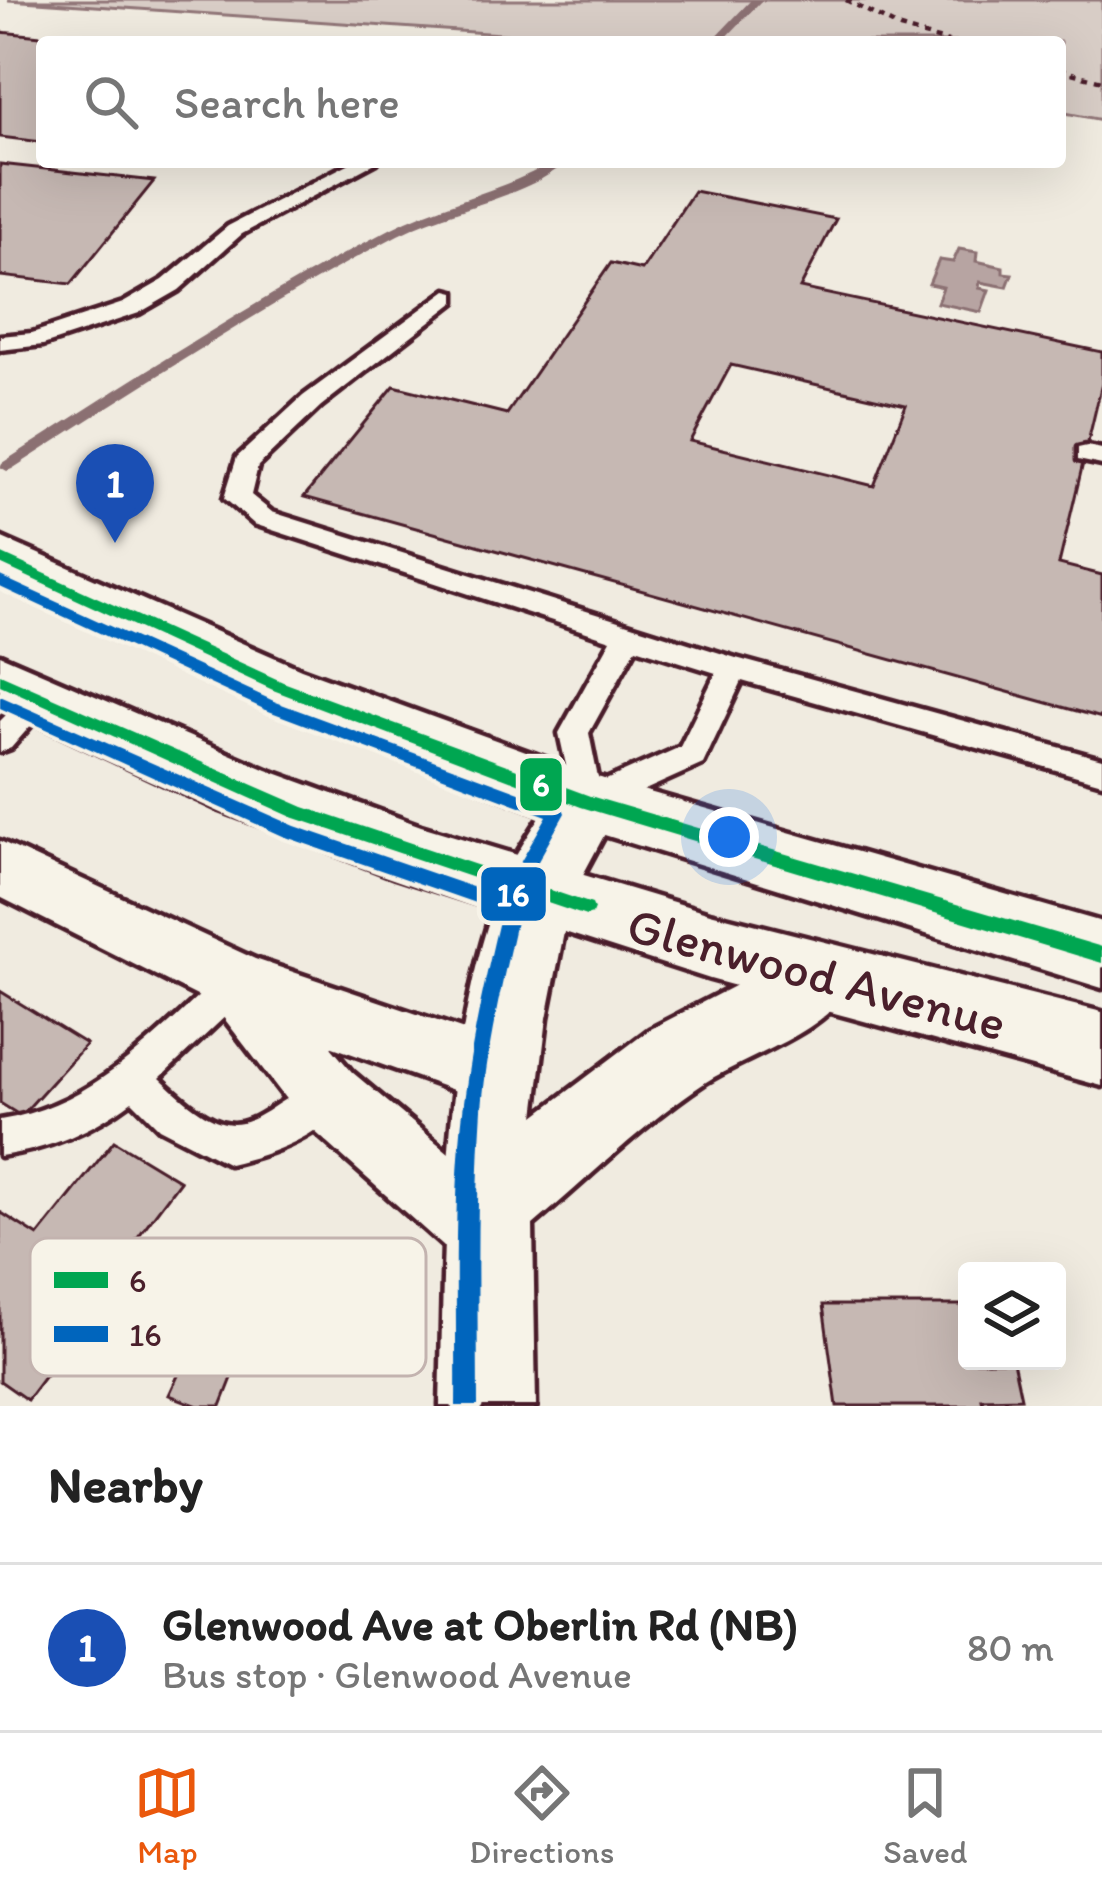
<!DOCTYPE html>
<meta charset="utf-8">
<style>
:root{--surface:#fff;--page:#f2f2f2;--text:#222;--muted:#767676;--line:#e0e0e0;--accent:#ea580c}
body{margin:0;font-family:Itim,sans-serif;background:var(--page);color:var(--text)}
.controls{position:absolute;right:36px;bottom:36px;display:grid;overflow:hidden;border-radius:12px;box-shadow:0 12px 48px #0002}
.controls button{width:108px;height:108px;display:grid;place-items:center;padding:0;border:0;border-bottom:3px solid var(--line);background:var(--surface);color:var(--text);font:60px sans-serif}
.you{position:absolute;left:729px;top:837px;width:42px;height:42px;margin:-30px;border:9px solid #fff;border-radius:50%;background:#1a73e8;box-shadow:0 0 0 18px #1a73e833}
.badge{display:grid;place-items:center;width:78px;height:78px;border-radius:50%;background:var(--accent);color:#fff;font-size:39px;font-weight:700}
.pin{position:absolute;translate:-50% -99px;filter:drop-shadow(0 3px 6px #0008)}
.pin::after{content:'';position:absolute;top:63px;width:42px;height:36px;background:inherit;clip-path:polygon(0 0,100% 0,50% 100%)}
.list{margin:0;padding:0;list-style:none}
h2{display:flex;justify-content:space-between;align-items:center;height:156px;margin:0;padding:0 48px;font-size:51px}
h2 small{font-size:39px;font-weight:400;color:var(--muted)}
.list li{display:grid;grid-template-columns:78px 1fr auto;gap:36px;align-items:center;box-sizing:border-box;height:168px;padding:0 48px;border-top:3px solid var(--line)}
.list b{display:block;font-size:45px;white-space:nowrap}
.list p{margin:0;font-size:39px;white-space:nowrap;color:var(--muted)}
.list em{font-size:39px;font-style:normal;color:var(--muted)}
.icon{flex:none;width:66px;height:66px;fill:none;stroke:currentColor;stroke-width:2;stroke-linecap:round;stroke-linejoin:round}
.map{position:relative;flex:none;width:1102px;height:1406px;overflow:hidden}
.search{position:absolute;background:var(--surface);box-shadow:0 12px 48px #0002;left:36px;right:36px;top:36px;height:132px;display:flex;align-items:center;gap:30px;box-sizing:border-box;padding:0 42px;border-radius:12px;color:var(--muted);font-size:45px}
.sheet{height:324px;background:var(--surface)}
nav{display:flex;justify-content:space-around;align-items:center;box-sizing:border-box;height:168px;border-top:3px solid var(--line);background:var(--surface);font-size:33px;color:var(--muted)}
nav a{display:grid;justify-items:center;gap:6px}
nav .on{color:var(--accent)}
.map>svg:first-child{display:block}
</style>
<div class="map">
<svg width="1102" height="1406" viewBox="0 0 1102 1406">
<rect width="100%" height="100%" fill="#f0ebe0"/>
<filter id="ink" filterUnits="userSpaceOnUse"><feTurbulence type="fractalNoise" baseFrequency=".00833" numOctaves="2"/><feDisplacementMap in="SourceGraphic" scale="24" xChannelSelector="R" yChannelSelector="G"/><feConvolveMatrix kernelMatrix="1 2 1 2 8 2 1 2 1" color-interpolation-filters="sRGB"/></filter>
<g filter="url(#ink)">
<path fill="#d8cdc6" stroke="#917678" stroke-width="3" d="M 8,0 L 1102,0 L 1102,120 L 1060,112 L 1060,42 L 619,42 Z"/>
<path fill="#b7a4a2" stroke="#8b6f72" stroke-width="3" d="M 959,249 L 977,252 L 976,261 L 1003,267 L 1003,273 L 1012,274 L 1007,287 L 980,282 L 979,288 L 989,290 L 981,312 L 937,303 L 943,287 L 929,284 L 939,260 L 953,262 Z"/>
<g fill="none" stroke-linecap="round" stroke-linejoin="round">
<path fill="#8b6f72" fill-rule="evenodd" d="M 751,0 L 762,0 L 722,42 L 711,42 Z
M 552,162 L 567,162 C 520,200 452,207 398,235 C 265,305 139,387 12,469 L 7,471 L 0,467 L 2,463 C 129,381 256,299 390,229 C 442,202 501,192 552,162 Z"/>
</g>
<path fill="#c6b8b3" stroke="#4a1f2b" stroke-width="3" fill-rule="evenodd" d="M 0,32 L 103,42 L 42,42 L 42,142 L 0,137 Z
M 0,164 L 154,181 L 71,284 L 0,276 Z
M 694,191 L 836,219 L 800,288 L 1102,352 L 1102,383 L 1059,564 L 1102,575 L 1102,718 L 304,497 L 394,386 L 507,414 L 611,263 L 642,270 ZM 731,365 L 906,405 L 874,486 L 690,441 Z
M 0,991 L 86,1044 L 21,1116 L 0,1103 Z
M 114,1141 L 180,1181 L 104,1282 L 111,1288 L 27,1400 L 0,1381 L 0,1212 L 38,1236 Z
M 823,1305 L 962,1305 L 967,1361 L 1013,1361 L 1021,1398 L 982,1399 L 984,1406 L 837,1406 Z
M 186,1358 L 234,1373 L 221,1406 L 198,1406 L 169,1395 Z"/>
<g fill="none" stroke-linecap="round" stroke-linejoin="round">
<defs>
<path id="service" d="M 352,162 L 377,162 L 242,234 L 179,290 L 139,313 L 43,345 L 0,350 L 0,336 L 32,333 L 123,303 L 163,280 L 228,226 Z
M 447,290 L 455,292 L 455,302 L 321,406 L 258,466 L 251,495 L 272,512 L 736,658 L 1102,759 L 1102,783 L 742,681 L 703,764 L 598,811 L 576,811 L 559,733 L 611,640 L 254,524 L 224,498 L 237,457 L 303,396 ZM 636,648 L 716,673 L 680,747 L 599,783 L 589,733 Z
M 1087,446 L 1102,449 L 1102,465 L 1078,460 L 1078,448 Z
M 17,676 L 32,687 L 39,716 L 11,748 L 0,752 L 0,721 L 8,713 L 5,700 L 0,700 L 0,678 Z
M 237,967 L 249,972 L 255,983 L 249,994 L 160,1078 C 248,1163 245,1110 327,1078 L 340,1084 L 346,1096 C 328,1136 268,1155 229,1164 L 159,1128 L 132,1101 C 92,1131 50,1149 0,1156 L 0,1120 C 95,1105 156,1034 225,972 Z"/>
<path id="minor" d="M 0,841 L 255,959 L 523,1050 L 533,1073 L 523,1096 L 498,1106 L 330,1046 L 352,1072 L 516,1209 L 527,1236 L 516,1263 L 489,1274 L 462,1263 L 302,1120 L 213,1004 L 0,897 Z"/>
<path id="secondary" d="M 587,774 L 612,782 L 622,802 L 571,897 L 547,1018 L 535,1116 L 649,1030 L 817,943 L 844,953 L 856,977 C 829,1033 756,1051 706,1082 C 645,1122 589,1178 533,1225 L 536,1406 L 440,1406 C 445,1237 440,1056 498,894 C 512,855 541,818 562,782 Z"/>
<path id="primary" d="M 0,537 L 301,669 L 597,777 L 1102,922 L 1102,988 L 562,822 L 255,703 L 0,583 Z
M 0,655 L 267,770 L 421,826 L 710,913 L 1102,1012 L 1102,1086 L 710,979 L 395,877 L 218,809 L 0,707 Z"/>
</defs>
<use href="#service" stroke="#4a1f2b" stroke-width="9"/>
<use href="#minor" stroke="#4a1f2b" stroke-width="9"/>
<use href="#secondary" stroke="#4a1f2b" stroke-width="9"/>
<use href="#primary" stroke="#4a1f2b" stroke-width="9"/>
<path stroke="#4a1f2b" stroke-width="4.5" stroke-dasharray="6 6" stroke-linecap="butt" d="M 846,0 L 900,28 L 948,42
M 1060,70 L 1102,81"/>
<use href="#service" fill="#f7f3e8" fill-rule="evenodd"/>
<use href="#minor" fill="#f7f3e8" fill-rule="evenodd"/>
<use href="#secondary" fill="#f7f3e8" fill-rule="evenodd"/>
<use href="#primary" fill="#f7f3e8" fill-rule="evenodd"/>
<defs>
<path id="bus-1" d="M 0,553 L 283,682 L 590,796 L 1102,947 L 1102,963 L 581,807 L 273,690 L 0,564 Z
M 0,674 L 304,807 L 586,902 L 592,904 L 594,909 L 592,914 L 586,916 L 292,817 L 0,685 Z"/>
<path id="bus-2" d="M 0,576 L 276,702 L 563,808 L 565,813 L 523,888 L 520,904 L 534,909 L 536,914 L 534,919 L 528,921 L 517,917 C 503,981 487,1044 482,1109 C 475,1208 478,1307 478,1406 L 456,1406 C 457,1305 452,1202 464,1102 C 472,1037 486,975 501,912 L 283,836 L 0,708 L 0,696 L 295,826 L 504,898 L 509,882 L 547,816 L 266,710 L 0,587 Z"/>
</defs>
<use href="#bus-1" stroke="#f7f3e8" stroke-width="9"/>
<use href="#bus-2" stroke="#f7f3e8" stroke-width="9"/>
<use href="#bus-1" fill="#00a651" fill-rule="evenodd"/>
<use href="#bus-2" fill="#0065bd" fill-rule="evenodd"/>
</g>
</g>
<g text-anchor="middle" stroke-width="12" stroke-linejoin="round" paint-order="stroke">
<g font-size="51" fill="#4a1f2b" stroke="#f7f3e8">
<text transform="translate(817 973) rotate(15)" y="18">Glenwood Avenue</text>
</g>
</g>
<rect x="30" y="1238" width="396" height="138" rx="18" fill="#f7f3e8" stroke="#c3b3af" stroke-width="3"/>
<rect x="54" y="1272" width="54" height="16" fill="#00a651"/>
<rect x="54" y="1326" width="54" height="16" fill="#0065bd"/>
<g font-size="33" fill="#4a1f2b">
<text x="129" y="1292">6</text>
<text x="129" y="1346">16</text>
</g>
<g stroke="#f7f3e8" stroke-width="4.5">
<rect x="518" y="756" width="46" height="57" rx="12" fill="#00a651"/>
<rect x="479" y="865" width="69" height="58" rx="12" fill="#0065bd"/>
</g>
<g font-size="33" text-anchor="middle" font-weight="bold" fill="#fff">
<text x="541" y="796">6</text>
<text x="513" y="906">16</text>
</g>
</svg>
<div class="controls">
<button><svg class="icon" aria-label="layers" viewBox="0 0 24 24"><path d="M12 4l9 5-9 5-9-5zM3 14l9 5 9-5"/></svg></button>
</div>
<div class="you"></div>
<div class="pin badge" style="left:115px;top:543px;background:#1a4fb4">1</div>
<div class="search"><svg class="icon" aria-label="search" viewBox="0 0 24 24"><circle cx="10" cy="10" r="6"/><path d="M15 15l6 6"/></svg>Search here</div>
</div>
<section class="sheet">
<h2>Nearby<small></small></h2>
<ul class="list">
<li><span class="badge" style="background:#1a4fb4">1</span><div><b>Glenwood Ave at Oberlin Rd (NB)</b><p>Bus stop · Glenwood Avenue</p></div><em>80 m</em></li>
</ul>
</section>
<nav>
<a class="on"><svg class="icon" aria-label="map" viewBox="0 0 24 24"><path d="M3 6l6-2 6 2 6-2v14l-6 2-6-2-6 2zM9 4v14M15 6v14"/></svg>Map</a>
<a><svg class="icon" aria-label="directions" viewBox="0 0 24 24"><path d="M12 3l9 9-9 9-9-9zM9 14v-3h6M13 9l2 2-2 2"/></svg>Directions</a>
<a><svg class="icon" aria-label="saved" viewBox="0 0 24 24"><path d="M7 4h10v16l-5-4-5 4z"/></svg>Saved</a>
</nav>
